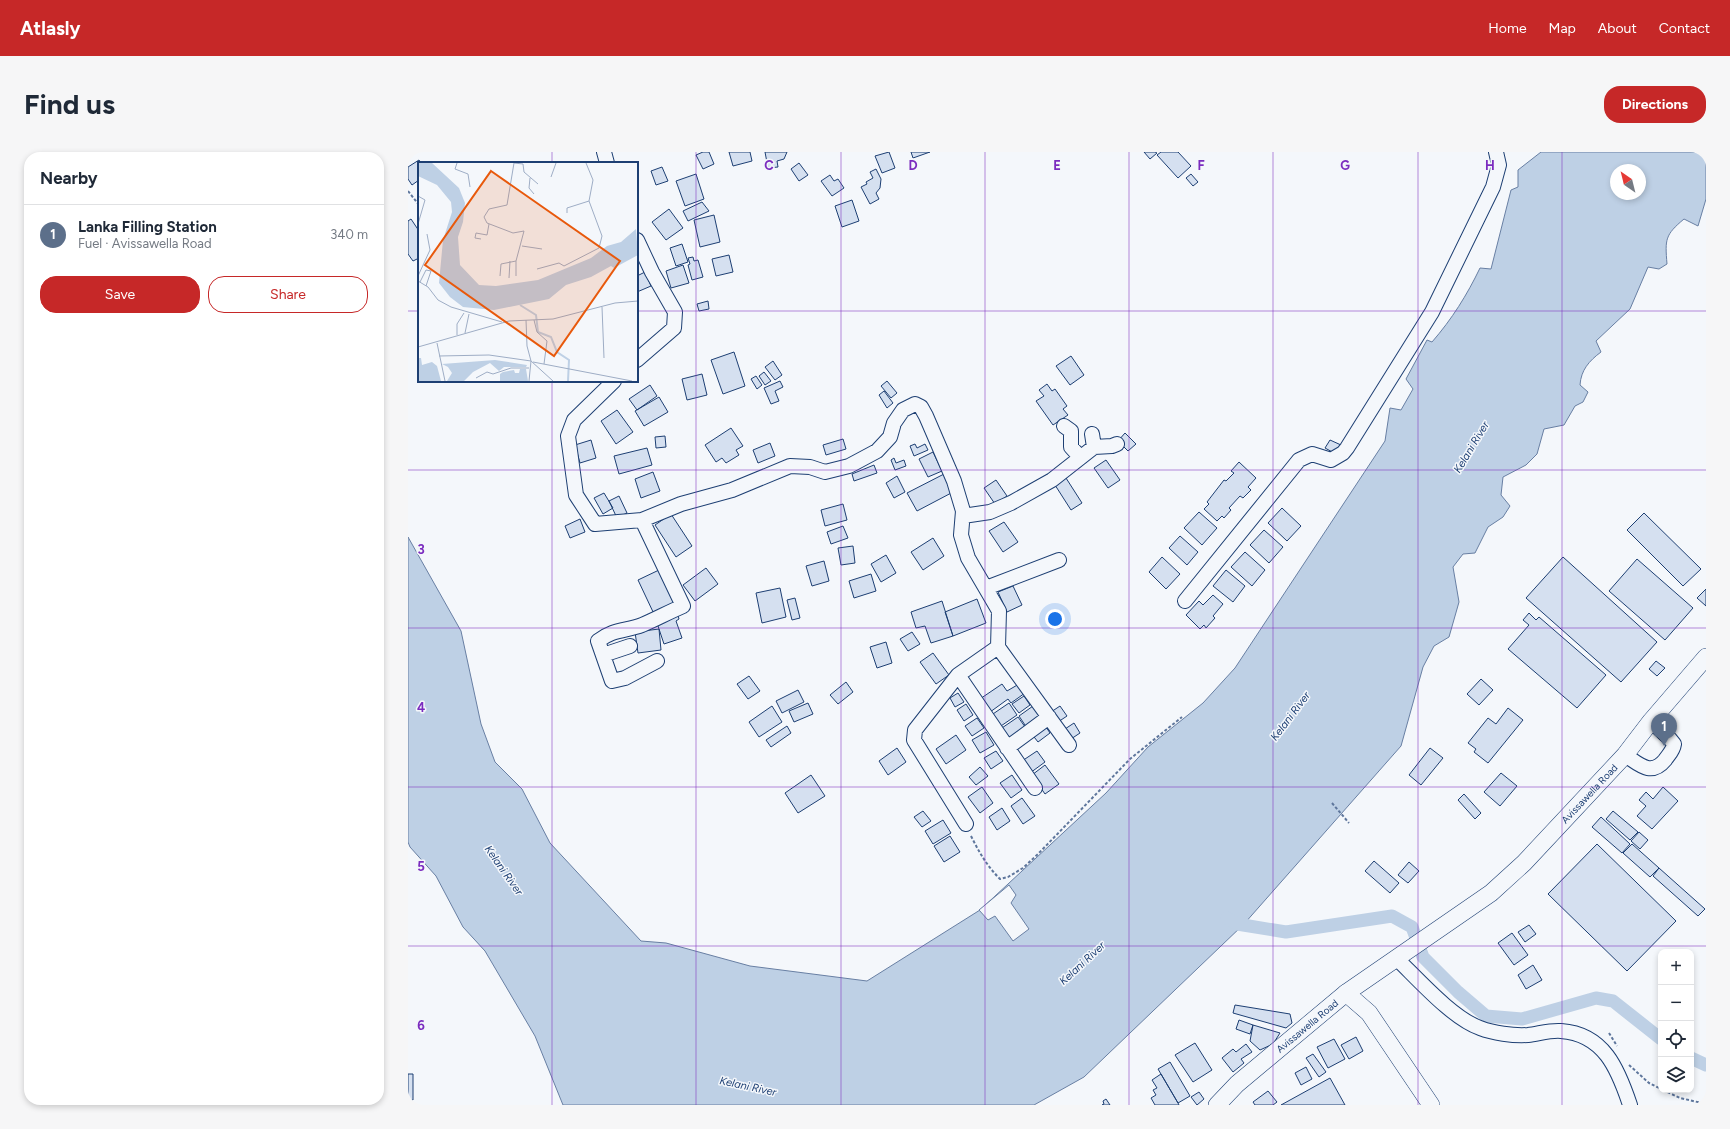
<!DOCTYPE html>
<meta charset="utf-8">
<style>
:root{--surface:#fff;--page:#f6f6f7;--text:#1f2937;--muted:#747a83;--line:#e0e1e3;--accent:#c62828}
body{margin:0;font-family:Figtree,sans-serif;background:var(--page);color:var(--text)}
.controls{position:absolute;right:12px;bottom:12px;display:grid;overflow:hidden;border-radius:8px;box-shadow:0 2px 6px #0003}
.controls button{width:36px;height:36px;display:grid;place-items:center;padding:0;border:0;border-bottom:1px solid var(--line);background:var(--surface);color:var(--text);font:20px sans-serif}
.compass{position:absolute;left:1202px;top:12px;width:36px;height:36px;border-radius:50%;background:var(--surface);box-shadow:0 2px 6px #0003;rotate:325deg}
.you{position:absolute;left:647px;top:467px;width:14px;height:14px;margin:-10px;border:3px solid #fff;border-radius:50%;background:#1a73e8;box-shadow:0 0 0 6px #1a73e833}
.badge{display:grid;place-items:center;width:26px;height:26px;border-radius:50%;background:var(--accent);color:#fff;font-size:13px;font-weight:700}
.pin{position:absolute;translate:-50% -33px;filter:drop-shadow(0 1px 2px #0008)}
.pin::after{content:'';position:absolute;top:21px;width:14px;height:12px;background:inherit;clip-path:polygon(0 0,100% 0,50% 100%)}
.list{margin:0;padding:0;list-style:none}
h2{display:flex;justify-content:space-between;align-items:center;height:52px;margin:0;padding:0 16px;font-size:17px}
h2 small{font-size:13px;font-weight:400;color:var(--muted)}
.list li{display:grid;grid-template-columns:26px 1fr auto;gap:12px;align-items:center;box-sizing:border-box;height:60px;padding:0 16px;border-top:1px solid var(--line)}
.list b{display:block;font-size:15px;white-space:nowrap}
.list p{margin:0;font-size:13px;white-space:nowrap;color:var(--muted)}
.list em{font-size:13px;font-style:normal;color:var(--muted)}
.actions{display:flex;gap:8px;padding:12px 16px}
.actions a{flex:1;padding:9px 0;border:1px solid var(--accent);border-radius:16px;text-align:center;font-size:14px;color:var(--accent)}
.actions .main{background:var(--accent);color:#fff}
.icon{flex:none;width:22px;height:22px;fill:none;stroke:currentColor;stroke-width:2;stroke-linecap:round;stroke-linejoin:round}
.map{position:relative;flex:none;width:1298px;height:953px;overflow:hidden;border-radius:16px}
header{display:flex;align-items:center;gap:24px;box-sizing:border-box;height:56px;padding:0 20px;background:var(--accent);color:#fff}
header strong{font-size:19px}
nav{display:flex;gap:22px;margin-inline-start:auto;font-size:14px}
.intro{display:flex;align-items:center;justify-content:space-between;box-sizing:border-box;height:96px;padding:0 24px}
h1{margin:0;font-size:28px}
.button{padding:10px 18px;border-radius:16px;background:var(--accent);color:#fff;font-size:14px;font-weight:700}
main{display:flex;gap:24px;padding:0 24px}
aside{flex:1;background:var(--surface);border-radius:16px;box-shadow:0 2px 6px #0003}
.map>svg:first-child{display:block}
</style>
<header>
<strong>Atlasly</strong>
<nav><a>Home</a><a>Map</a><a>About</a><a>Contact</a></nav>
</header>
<div class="intro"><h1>Find us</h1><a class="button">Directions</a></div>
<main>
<aside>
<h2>Nearby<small></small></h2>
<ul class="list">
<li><span class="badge" style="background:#5c6f8a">1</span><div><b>Lanka Filling Station</b><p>Fuel · Avissawella Road</p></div><em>340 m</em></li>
</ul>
<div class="actions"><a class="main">Save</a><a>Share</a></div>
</aside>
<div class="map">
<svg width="1298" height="953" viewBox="0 0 1298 953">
<rect width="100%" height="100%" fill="#f4f7fb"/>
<path fill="#bed0e5" stroke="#687fa3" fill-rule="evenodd" d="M 1133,0 L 1298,0 L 1298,47 L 1290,74 L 1276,67 C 1257,83 1257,87 1259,112 L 1251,117 L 1240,115 L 1222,157 L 1188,189 L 1193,200 C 1181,209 1173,218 1172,233 L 1180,240 L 1175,250 L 1167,254 L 1156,273 L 1136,277 L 1129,302 L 1118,313 L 1095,325 L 1093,343 L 1102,354 L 1095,365 L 1080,375 L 1067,401 L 1055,402 L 1045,415 L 1051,450 L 1041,485 L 1026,494 L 1015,515 L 993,594 L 836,772 L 676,925 L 626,953 L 155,953 L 127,884 L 77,799 L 55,775 L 28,724 L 2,695 L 0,690 L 0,385 L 53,479 L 73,572 L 87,610 L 114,637 L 142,691 L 233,789 L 258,791 L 342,814 L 459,829 L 572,758 L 698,641 L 740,595 L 795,551 L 827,516 L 977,289 L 982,256 L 993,258 L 1005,237 L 998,227 L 1019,188 L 1024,190 C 1044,167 1059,143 1072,116 L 1083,117 L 1103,38 L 1110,35 L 1110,18 ZM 1208,18 L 1232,18 L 1232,42 L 1208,42 Z"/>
<path fill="#f4f7fb" stroke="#687fa3" d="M 601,733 L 608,743 L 603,751 L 621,777 L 605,789 L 587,764 L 580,768 L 571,758 Z"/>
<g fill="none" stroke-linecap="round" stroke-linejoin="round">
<path stroke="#bed0e5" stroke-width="13" d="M 819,766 L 829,772 L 878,780 L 984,764 L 1004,775 L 1015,805 L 1050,840 L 1078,864 L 1114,867 L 1188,846 L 1205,849 L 1253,887
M 1283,906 L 1298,913"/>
</g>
<path fill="#d5e0f0" stroke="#1d3f73" d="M 295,0 L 301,0 L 306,12 L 295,17 L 288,3 Z
M 321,0 L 342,0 L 344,9 L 325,14 Z
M 357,0 L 379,0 L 376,7 L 369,9 L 370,15 L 360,16 Z
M 481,0 L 487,16 L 474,21 L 467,4 Z
M 503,0 L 522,0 L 505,6 Z
M 736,0 L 747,0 L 749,1 L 742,7 Z
M 753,0 L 770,0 L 783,14 L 770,26 L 749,3 Z
M 11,8 L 13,11 L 11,11 L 11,28 L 4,33 L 0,27 L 0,15 Z
M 391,11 L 400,23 L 391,29 L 383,17 Z
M 254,15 L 260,29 L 248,33 L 243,19 Z
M 468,17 L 473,27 L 472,36 L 468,41 L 471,47 L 462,52 L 453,35 L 459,32 L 458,30 L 465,26 L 462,20 Z
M 288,22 L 296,47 L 277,54 L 268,29 Z
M 783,22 L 790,30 L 785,34 L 778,26 Z
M 422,23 L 426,29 L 430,27 L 436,36 L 424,44 L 413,29 Z
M 444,48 L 451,69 L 434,75 L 427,54 Z
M 294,50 L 301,59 L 280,69 L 275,59 Z
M 261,57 L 275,76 L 258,88 L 244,70 Z
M 306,63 L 312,90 L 292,95 L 286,68 Z
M 3,67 L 11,79 L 11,106 L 5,109 L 0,102 L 0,69 Z
M 274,92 L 280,110 L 268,114 L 262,96 Z
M 321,103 L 325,120 L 308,124 L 304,107 Z
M 285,105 L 286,109 L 290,108 L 295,125 L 284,128 L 280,113 L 282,112 L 280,106 Z
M 275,113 L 281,131 L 263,136 L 258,119 Z
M 237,120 L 243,134 L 229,140 L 229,124 Z
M 300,149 L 301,157 L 291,159 L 289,152 Z
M 326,200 L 337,234 L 315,242 L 303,208 Z
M 663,204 L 676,223 L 662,233 L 648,214 Z
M 365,209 L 374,223 L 367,228 L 357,215 Z
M 356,220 L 363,229 L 357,233 L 351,224 Z
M 294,222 L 299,243 L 279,248 L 274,227 Z
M 348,224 L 354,233 L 349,237 L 343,227 Z
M 372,229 L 375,235 L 367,239 L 371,249 L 363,252 L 356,236 Z
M 479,229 L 489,241 L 483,246 L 473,234 Z
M 639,232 L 644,239 L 647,237 L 659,254 L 655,257 L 660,263 L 645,273 L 628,249 L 636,244 L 631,238 Z
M 242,233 L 249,244 L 229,258 L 221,247 Z
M 476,239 L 485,251 L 479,256 L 471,243 Z
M 251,245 L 260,260 L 236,274 L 227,259 Z
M 209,258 L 225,280 L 208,292 L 193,269 Z
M 323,276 L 335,294 L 328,298 L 331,303 L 318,311 L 314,306 L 308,310 L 297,293 Z
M 717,281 L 728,292 L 720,299 L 710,289 Z
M 257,284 L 258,295 L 248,296 L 247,285 Z
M 435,287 L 438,297 L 418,303 L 415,293 Z
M 183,288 L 188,306 L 172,311 L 167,293 Z
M 922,288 L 933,293 L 928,302 L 917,296 Z
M 362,291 L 367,304 L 350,311 L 345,298 Z
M 507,292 L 509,296 L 517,292 L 520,298 L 506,304 L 502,294 Z
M 239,296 L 244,313 L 211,322 L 206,304 Z
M 525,300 L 534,319 L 520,325 L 511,307 Z
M 486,306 L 488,311 L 496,308 L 498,314 L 487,318 L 483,308 Z
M 698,308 L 712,328 L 700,336 L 686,316 Z
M 831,310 L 848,326 L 840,335 L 843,338 L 835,346 L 832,344 L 821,356 L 823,358 L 816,366 L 814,364 L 809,369 L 796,357 L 801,352 L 799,350 L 816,328 L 818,329 L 826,321 L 823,319 Z
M 466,313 L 469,321 L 446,329 L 444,322 Z
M 245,320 L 252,339 L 233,346 L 227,327 Z
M 538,321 L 547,339 L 509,359 L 499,341 Z
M 489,324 L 497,340 L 486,346 L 478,331 Z
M 658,326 L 674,351 L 663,358 L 647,333 Z
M 588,328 L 599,344 L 587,352 L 576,336 Z
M 196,341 L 205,356 L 195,362 L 186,346 Z
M 211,344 L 219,361 L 209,366 L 201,349 Z
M 435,352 L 439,368 L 417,374 L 413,358 Z
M 874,356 L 893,374 L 879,389 L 860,371 Z
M 791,360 L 809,376 L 794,393 L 776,376 Z
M 1236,361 L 1293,417 L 1275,434 L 1219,378 Z
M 263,362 L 284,394 L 268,405 L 247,373 Z
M 172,367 L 177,380 L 162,386 L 157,374 Z
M 596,370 L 610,390 L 595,400 L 581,379 Z
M 435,374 L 440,386 L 423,392 L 419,380 Z
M 856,378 L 875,395 L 861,411 L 842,393 Z
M 772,384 L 790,400 L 779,413 L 761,396 Z
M 525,386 L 536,404 L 515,418 L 503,400 Z
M 445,394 L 447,411 L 433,413 L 430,396 Z
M 837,400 L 857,418 L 844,434 L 823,415 Z
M 478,403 L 488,421 L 473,430 L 463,412 Z
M 754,405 L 772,422 L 758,437 L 741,420 Z
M 1155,405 L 1249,490 L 1213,530 L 1118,446 Z
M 1229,407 L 1285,456 L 1257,488 L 1201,439 Z
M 416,409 L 421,429 L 404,434 L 398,414 Z
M 298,416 L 310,432 L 287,449 L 275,433 Z
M 251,418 L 267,452 L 246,462 L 230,428 Z
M 818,418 L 837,434 L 825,450 L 805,434 Z
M 463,422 L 468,439 L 446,446 L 441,429 Z
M 605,434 L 614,453 L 599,460 L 590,440 Z
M 372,436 L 378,465 L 354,471 L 348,441 Z
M 1298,437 L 1298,454 L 1289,446 Z
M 805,443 L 815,452 L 805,464 L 807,466 L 798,476 L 796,473 L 792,477 L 778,463 L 791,449 L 795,453 Z
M 387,446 L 392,466 L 384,468 L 379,448 Z
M 569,447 L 578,471 L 545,484 L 537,460 Z
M 534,449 L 545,484 L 523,491 L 517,474 L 508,476 L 503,460 Z
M 269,460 L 271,467 L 268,469 L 274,486 L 256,492 L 249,471 Z
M 1121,461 L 1128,468 L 1131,465 L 1198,523 L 1169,556 L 1100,497 L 1121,473 L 1115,468 Z
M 251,477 L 253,498 L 230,501 L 227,480 Z
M 504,480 L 512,492 L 500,499 L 492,487 Z
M 478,490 L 484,511 L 469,516 L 462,495 Z
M 525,501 L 541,523 L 528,532 L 512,510 Z
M 1248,509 L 1257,516 L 1249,524 L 1241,517 Z
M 341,524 L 352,539 L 340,547 L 329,532 Z
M 1073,527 L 1085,538 L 1071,553 L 1059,542 Z
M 438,530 L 445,540 L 430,552 L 422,543 Z
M 594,532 L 599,539 L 611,532 L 617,541 L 603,551 L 600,547 L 578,563 L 569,549 Z
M 390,538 L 396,550 L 374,561 L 368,549 Z
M 550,541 L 556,550 L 547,555 L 542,546 Z
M 616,544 L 622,553 L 611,561 L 604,552 Z
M 400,551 L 405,562 L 386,570 L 381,559 Z
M 601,551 L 609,563 L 590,576 L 582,564 Z
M 558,552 L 565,563 L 556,569 L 549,558 Z
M 364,554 L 374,570 L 351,585 L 341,570 Z
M 625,554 L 635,568 L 621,579 L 611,564 Z
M 652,554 L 659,564 L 650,570 L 643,560 Z
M 1100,556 L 1115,568 L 1080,611 L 1066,600 L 1068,597 L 1060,591 L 1080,566 L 1088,572 Z
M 610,565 L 620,579 L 601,592 L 591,578 Z
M 569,566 L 576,576 L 564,584 L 557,574 Z
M 666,571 L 672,581 L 663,587 L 657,577 Z
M 636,572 L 642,581 L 630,590 L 623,581 Z
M 379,574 L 383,581 L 363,595 L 358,588 Z
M 578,580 L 586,593 L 572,601 L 564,588 Z
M 548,583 L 558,598 L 538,612 L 528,597 Z
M 489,596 L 498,610 L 480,623 L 471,609 Z
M 1022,596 L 1035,606 L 1013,633 L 1001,623 Z
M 588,599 L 595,609 L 583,617 L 576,606 Z
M 629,599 L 637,610 L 622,621 L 614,609 Z
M 637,613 L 651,632 L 637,642 L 624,623 Z
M 572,615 L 580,624 L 568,633 L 561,625 Z
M 1093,621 L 1109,634 L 1092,654 L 1076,640 Z
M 403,623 L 417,644 L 390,661 L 377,641 Z
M 604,623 L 614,638 L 603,646 L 592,631 Z
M 574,635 L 585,651 L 572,661 L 560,645 Z
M 1255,635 L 1270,649 L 1244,677 L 1229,664 L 1238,654 L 1231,648 L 1238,640 L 1245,647 Z
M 1056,642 L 1073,661 L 1067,667 L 1050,648 Z
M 614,646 L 627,664 L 615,672 L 603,654 Z
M 594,656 L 602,669 L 589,678 L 581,665 Z
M 515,659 L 523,669 L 514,675 L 506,665 Z
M 1205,659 L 1230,680 L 1222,688 L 1198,667 Z
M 1193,665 L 1222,692 L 1214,701 L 1184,675 Z
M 535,668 L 543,681 L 525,692 L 517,679 Z
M 1231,680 L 1240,688 L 1232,697 L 1223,689 Z
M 542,684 L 552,700 L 536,710 L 526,694 Z
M 1189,692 L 1268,769 L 1219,819 L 1140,742 Z
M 1224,692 L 1251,716 L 1242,725 L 1215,701 Z
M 966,709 L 991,731 L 982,741 L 957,719 Z
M 1001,710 L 1011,719 L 1000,731 L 990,723 Z
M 1251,716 L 1297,757 L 1290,764 L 1245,724 Z
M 1121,773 L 1128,782 L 1117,790 L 1110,780 Z
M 1104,781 L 1120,803 L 1106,813 L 1090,791 Z
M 1125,813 L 1134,828 L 1118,837 L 1110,823 Z
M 827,853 L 882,862 L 884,871 L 878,876 L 825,861 Z
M 831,868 L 845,873 L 842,882 L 828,877 Z
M 845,873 L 872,881 L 865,892 L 852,898 L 842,889 Z
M 948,885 L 955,899 L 941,907 L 933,893 Z
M 926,887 L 937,907 L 920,916 L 909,895 Z
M 787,891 L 804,918 L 785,930 L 767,903 Z
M 838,892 L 844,900 L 833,907 L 836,911 L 825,920 L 814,906 L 825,897 L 828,900 Z
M 905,902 L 918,920 L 911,925 L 898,906 Z
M 762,910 L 782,944 L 770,951 L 750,917 Z
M 898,915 L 904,927 L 893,933 L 887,921 Z
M 0,922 L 5,922 L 5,948 L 0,948 Z
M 753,922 L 770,951 L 771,953 L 747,953 L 743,946 L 748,943 L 745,938 L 749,936 L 744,928 Z
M 922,926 L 937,953 L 873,953 Z
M 860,939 L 869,950 L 865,953 L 847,953 L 845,950 Z
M 791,940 L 796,947 L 789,953 L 783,945 Z
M 698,947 L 702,953 L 694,953 L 696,952 L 695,949 Z"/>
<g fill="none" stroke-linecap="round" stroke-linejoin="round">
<defs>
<path id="minor" d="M 196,0 L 199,11
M 229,88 L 244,120 L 267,160 L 266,176 L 229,208
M 206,229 L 166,268 L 160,284 L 168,343 L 187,372 L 234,368 L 273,352 L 324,338 L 382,314 L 402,315 L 417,320 L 441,314 L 469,299 L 482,285 L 486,271 L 495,258 L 507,252 L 513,255 L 518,264 L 546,329 L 555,359 L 553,383 L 560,406 L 591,459 L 590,495 L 661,593
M 656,274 L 663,279 L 663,295 L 672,305
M 684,282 L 686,295
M 555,364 L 582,360 L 603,351 L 644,328 L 686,295 L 704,294 L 709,292
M 234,368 L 275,454 C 261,460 248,467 234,473 C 218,479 205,477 190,489 L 204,529 L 217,526 L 249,509
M 578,436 L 651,408
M 777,449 L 891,308 L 904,302 L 923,308 L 935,301 L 939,296 L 1024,160 L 1085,35 L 1091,13 L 1088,0
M 195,503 L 222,494
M 550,523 L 627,636
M 599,596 L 641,565
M 1217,603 C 1231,612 1243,625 1257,608 C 1261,602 1265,599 1266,592 L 1262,587 L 1243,569
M 558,672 L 506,588 L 507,578 L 550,523 L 590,495
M 988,806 C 1010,827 1044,866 1072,876 C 1085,881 1105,884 1120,883 C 1130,882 1142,878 1153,879 C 1196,882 1210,917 1222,953"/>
<g id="major">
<path d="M 938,841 L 961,861 L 1023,953"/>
<path id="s1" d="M 809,953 L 829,932 L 938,841 L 1083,741 L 1116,711 L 1217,603 L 1243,569 L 1298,505"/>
</g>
</defs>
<use href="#minor" stroke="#1d3f73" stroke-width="16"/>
<use href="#major" stroke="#1d3f73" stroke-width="18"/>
<path stroke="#5e769c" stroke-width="2" stroke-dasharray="3 2" stroke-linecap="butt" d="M 0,39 L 11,53
M 924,651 L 941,671
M 563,684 C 571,700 579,714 592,727 L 600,725 L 615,716 L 630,702 L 722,607 L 774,565
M 1201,881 L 1209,894
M 1221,913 L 1241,931 L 1253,937
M 1255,938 L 1272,946 L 1298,952"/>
<use href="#minor" stroke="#f4f7fb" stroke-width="14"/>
<use href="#major" stroke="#f4f7fb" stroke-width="17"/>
</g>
<path fill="none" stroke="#7b2cbf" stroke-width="1" stroke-opacity="0.55" d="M 144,0 L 144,11M 288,0 L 288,953M 433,0 L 433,953M 577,0 L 577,953M 721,0 L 721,953M 865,0 L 865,953M 1010,0 L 1010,953M 1154,0 L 1154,953M 0,159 L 11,159M 229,159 L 1298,159M 144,229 L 144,953M 0,318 L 1298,318M 0,476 L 1298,476M 0,635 L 1298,635M 0,794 L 1298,794"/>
<g text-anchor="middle" stroke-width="3" stroke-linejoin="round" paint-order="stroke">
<g font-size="10" fill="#1d3f73" stroke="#f4f7fb">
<text dy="4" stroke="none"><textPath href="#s1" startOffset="487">Avissawella Road</textPath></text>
<text dy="4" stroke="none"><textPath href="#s1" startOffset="120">Avissawella Road</textPath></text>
</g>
<g font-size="11" font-style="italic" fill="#1d3f73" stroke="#f4f7fb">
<text transform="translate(1063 295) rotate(-59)" y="4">Kelani River</text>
<text transform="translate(882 564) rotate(-53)" y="4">Kelani River</text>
<text transform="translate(96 718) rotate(55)" y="4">Kelani River</text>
<text transform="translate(674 811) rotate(-43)" y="4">Kelani River</text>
<text transform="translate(340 934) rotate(12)" y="4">Kelani River</text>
</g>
</g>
<g transform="translate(10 10)">
<rect width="220" height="220" fill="#f4f7fb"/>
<path d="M 0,1 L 14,1 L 41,26 L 47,41 L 45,60 L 40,75 L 42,103 L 61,123 L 78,124 L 120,118 L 173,96 L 189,84 L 203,80 L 218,67 L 220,93 L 196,106 L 193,104 L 173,115 L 148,123 L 131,137 L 76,148 L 45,145 L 32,135 L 21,121 L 25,78 L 34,50 L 33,40 L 19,23 L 0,14 ZM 0,196 L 3,196 L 4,203 L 14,200 L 19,204 L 23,219 L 0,219 ZM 77,198 L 109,203 L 108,205 L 86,205 L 81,209 L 72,201 L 55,210 L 46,219 L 29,219 L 34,211 L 30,205 L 24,202 ZM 102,207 L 108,207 L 110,219 L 82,219 L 82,212 L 85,210 L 96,208 L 97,211 L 101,211 Z" fill="#bed0e5"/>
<path fill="none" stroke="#bed0e5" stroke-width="2" d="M 102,143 L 118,153 L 120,170 L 133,175 L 139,190 L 151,198 L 150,219"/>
<path fill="none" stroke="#9eadc5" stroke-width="1" d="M 39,1 L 37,7 L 50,12 L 52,25M 133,15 L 138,1M 112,16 L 111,26 L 116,32M 0,34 L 7,38 L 0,62M 149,51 L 149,46 L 171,39M 63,77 L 57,76 L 58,71 L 69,73 L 71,62M 104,84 L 124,87M 119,107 L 141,101 L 146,104 L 181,86 L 184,74 L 171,39 L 175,18 L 168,1M 0,114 L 12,88 L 9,72M 82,114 L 83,102 L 98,99M 98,114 L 98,99 L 106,69 L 95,71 L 69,61 L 66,55 L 71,47 L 89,43 L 96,1 L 105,2 L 106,10 L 120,22M 91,116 L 92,99M 0,119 L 10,125 L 20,138 L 33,145 L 84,160M 2,120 L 8,108 L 13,109 L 8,124M 184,145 L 186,196M 108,158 L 109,184 L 113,199 L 135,219M 116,158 L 119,170 L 129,179 L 126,202M 47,171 L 51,152M 39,173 L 39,162 L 46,151M 19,181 L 27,219M 0,185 L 91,159 L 135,157 L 197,141 L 220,139M 21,194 L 71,193 L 113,199 L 111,219M 115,200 L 214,219M 58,216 L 69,210 L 75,212 L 93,206 L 111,206"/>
<path fill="#e8590c" fill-opacity="0.15" stroke="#e8590c" stroke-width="2" d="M 73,9 L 202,99 L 136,194 L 7,103 Z"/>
<rect width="220" height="220" fill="none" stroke="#1d3f73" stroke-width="2"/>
</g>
<g font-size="13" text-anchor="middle" font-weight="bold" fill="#7b2cbf" stroke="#f4f7fb" stroke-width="3" stroke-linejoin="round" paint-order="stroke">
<text x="361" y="18">C</text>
<text x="505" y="18">D</text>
<text x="649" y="18">E</text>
<text x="793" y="18">F</text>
<text x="937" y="18">G</text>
<text x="1082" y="18">H</text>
<text x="13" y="402">3</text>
<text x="13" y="560">4</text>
<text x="13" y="719">5</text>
<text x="13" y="878">6</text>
</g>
</svg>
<div class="controls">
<button>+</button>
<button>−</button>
<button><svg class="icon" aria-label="locate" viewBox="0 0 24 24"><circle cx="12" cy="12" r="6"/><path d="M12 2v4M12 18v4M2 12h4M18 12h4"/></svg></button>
<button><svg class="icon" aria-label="layers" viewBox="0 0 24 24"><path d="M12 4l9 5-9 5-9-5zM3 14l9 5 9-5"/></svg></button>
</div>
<svg class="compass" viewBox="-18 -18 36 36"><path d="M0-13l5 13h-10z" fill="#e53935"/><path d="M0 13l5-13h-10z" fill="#747a83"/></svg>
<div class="you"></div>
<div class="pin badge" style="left:1256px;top:594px;background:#5c6f8a">1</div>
</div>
</main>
